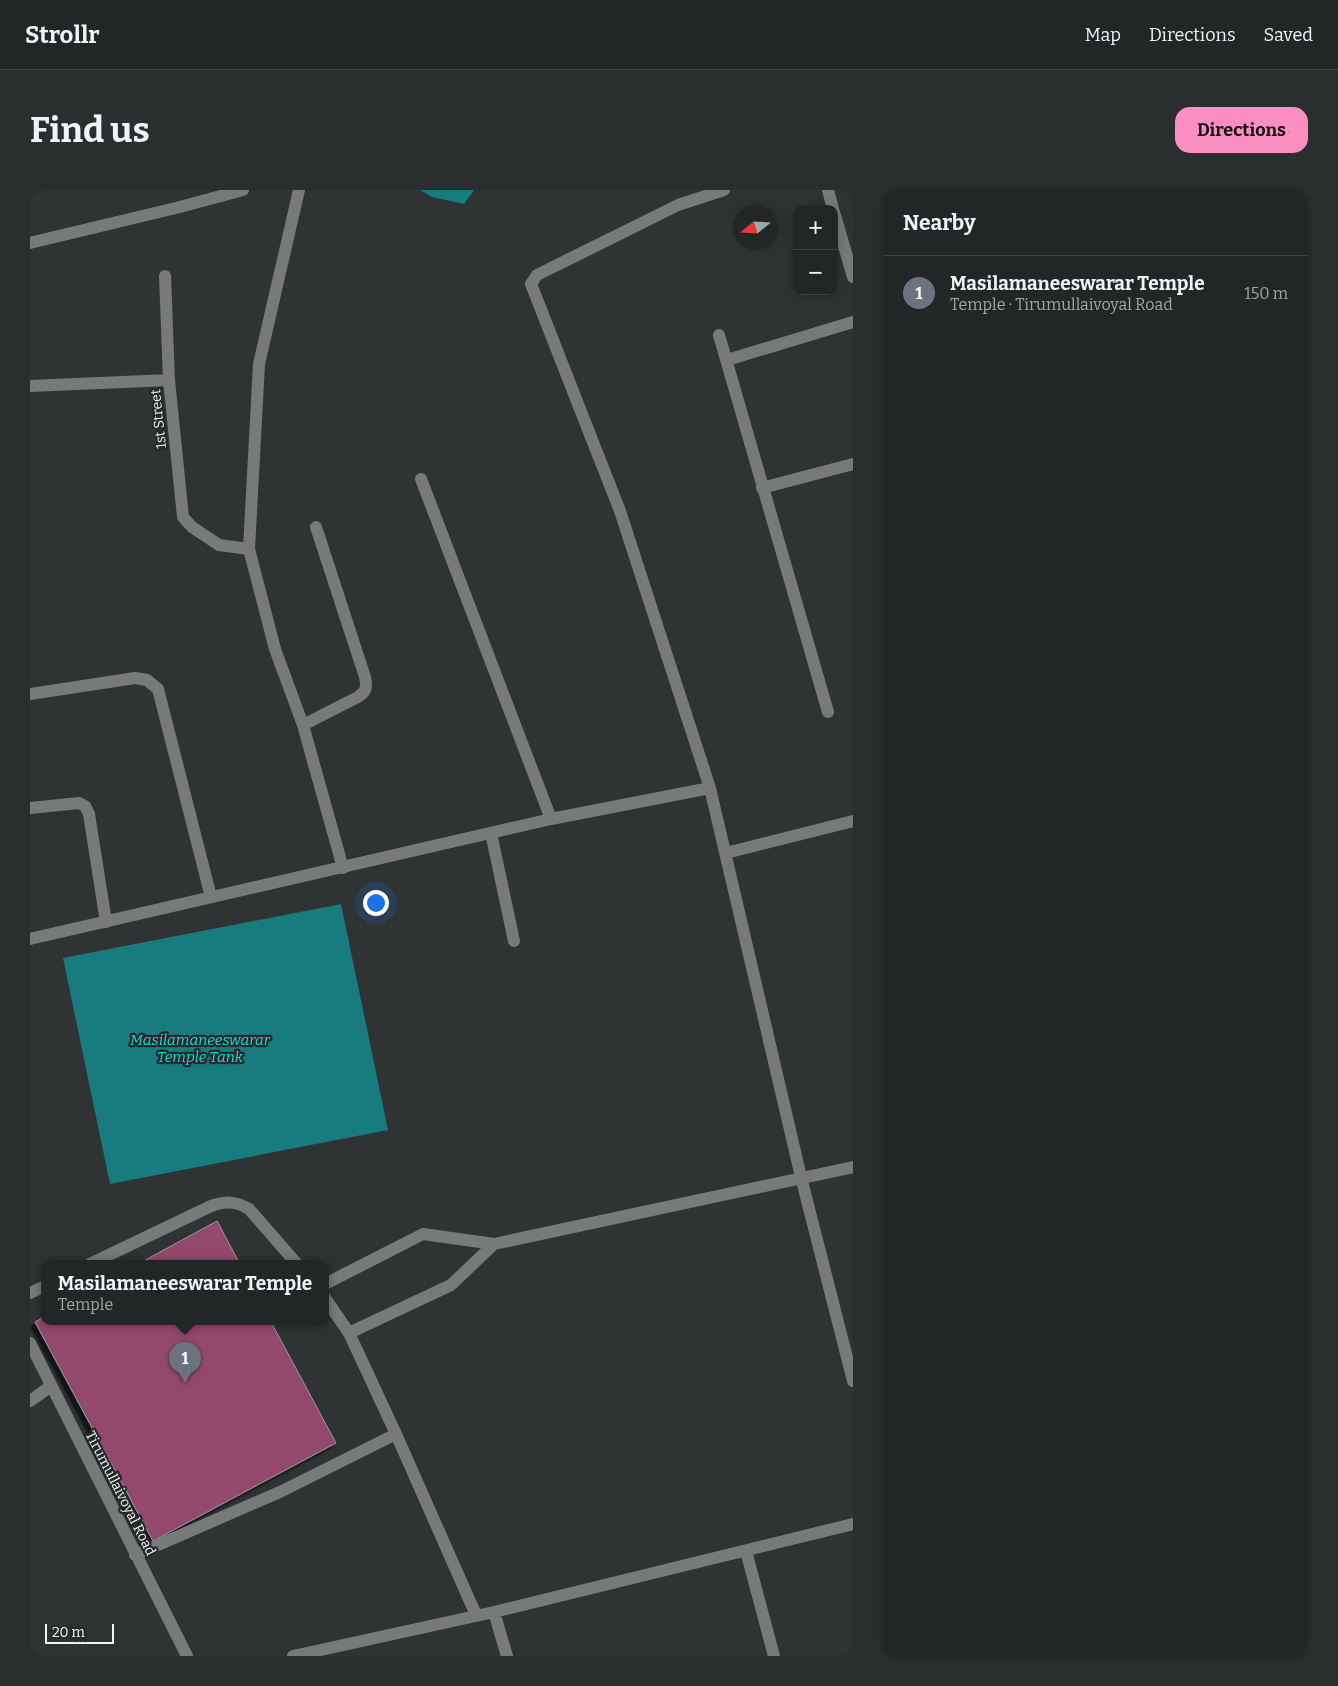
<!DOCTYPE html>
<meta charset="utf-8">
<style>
:root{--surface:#232626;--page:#2b2e2e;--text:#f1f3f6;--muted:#a3a5a7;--line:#404343;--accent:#fc8fc2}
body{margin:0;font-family:Bitter,serif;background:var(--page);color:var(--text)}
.controls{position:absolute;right:15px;top:15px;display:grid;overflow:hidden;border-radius:10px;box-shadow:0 2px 12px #0003}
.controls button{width:45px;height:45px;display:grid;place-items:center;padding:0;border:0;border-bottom:1px solid var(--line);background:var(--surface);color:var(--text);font:25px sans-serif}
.compass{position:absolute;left:703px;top:15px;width:45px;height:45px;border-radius:50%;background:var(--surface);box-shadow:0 2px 12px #0003;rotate:252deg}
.scale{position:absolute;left:15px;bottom:12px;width:69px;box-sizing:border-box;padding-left:5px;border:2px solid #f0f3f3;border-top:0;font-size:14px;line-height:18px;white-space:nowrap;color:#f0f3f3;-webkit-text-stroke:4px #252929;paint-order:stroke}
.you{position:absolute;left:345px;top:712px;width:18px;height:18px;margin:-12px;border:4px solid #fff;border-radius:50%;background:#1a73e8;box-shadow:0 0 0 8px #1a73e833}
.badge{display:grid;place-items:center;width:32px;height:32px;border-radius:50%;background:var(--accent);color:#fff;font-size:16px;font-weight:700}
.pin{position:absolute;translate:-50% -41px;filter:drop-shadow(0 1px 2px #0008)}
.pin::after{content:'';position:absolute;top:26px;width:18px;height:15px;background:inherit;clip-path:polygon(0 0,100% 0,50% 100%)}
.popup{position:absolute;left:11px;top:1070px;width:288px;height:65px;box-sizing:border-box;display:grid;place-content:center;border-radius:10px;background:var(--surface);filter:drop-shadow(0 1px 4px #0005);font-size:16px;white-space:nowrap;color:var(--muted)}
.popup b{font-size:19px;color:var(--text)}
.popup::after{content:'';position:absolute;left:50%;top:100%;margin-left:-10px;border:10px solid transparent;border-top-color:var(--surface)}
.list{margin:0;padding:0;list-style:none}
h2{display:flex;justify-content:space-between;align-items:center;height:65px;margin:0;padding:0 20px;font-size:21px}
h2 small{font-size:16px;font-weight:400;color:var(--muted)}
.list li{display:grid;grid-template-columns:32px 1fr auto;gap:15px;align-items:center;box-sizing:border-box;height:75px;padding:0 20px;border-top:1px solid var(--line)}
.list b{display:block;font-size:19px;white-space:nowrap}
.list p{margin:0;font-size:16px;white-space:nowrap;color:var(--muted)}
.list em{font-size:16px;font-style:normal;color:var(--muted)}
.map{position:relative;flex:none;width:823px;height:1466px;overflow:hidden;border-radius:15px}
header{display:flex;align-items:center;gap:30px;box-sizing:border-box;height:70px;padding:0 25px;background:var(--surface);border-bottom:1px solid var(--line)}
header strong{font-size:24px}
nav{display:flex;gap:28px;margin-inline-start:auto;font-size:18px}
.intro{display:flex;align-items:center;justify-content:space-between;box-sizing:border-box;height:120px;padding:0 30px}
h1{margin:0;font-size:35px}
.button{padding:12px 22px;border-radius:15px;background:var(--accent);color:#111;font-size:18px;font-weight:700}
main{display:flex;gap:30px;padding:0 30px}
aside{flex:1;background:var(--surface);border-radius:15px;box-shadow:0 2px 12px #0003}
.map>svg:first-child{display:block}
</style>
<header>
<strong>Strollr</strong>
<nav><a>Map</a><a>Directions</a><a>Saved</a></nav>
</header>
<div class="intro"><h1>Find us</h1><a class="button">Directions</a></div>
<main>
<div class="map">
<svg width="823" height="1466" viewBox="0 0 823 1466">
<defs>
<filter id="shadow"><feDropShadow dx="-4.5" dy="4.5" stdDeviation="1" flood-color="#0009"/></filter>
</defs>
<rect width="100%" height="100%" fill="#2f3333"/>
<path fill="#187c7f" d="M 390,0 L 444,0 L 434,14 L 402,7 Z
M 311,714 L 358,940 L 80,994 L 33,768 Z"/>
<path fill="#934a6d" stroke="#9b9799" filter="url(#shadow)" d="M 187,1031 L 210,1074 L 108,1074 Z
M 15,1126 L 15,1132 L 241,1132 L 306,1253 L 123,1351 L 5,1132 Z"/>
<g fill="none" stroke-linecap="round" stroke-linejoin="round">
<path stroke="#787a7a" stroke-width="12" d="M 269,0 L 229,174 L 219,359 L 245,459 L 273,535 L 313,678
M 694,0 L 648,15 L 507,85 L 501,94 L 590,321 L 680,598 L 771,987 L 823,1191
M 798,0 L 803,19
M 804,22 L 823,87
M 0,53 L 150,17 L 213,0
M 135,86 L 139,190
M 689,145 L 798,522
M 697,170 L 823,132
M 0,196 L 139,190 L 153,327 L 162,337 L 189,355 L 219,359
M 391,289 L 521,629
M 732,298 L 823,274
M 0,504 L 105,488 L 117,490 L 128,499 L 181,707
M 273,535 L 328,507 C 337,501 337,497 335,487 L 286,337
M 0,618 L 49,613 L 55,616 L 59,624 L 76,732
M 461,643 L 484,751
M 696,663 L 823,631
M 0,749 L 521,629 L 680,598
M 60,1074 L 181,1016 C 196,1011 205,1011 219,1019 L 267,1074
M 295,1094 L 393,1044 L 464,1054 L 823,977
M 0,1103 L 15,1096
M 295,1108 L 319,1143 L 366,1244 L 446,1425
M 319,1143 L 421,1095 L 464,1054
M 0,1153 L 157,1466
M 0,1211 L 21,1196
M 716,1361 L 744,1466
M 105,1365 L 252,1301 L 366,1244
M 464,1422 L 477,1466
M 263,1466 L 464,1422 L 823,1334"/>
</g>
<g text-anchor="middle" stroke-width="4.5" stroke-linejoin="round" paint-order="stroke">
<g font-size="14" fill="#f0f3f3" stroke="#252929">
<text transform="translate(128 229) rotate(-96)" y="5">1st Street</text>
<text transform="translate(91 1303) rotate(63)" y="5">Tirumullaivoyal Road</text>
</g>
<g font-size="15" font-style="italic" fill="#12dce2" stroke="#252929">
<text x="170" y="855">Masilamaneeswarar<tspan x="170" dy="17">Temple Tank</tspan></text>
</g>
</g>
</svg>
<div class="controls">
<button>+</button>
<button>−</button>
</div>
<svg class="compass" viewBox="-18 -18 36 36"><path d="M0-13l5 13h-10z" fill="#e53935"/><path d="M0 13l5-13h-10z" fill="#a3a5a7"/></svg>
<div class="scale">20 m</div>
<div class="you"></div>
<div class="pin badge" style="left:155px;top:1193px;background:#6b7280">1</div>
<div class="popup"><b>Masilamaneeswarar Temple</b>Temple</div>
</div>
<aside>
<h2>Nearby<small></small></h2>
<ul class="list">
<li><span class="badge" style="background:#6b7280">1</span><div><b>Masilamaneeswarar Temple</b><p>Temple · Tirumullaivoyal Road</p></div><em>150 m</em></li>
</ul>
</aside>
</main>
